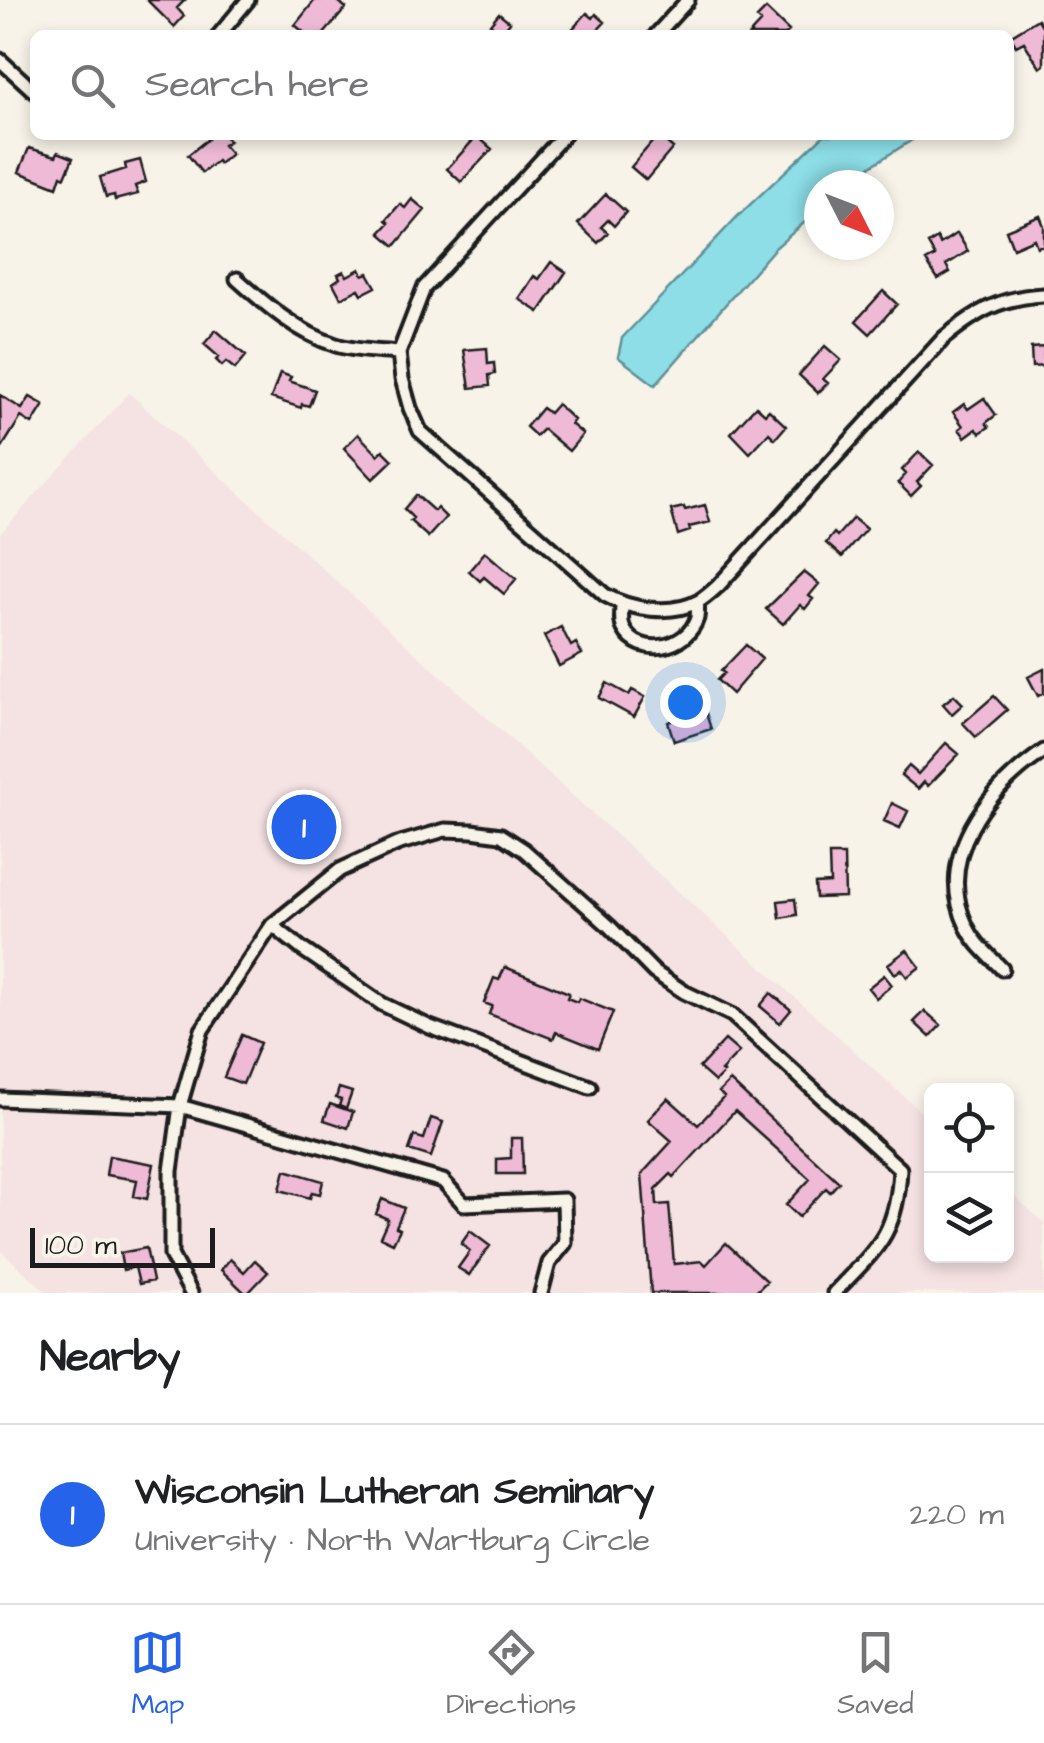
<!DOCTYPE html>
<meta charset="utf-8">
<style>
:root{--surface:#fff;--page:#f2f2f2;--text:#202124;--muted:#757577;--line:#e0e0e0;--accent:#2563eb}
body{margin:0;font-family:"Architects Daughter",sans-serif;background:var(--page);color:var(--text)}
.controls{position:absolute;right:30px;bottom:30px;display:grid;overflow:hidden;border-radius:15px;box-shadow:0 5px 15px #0003}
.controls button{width:90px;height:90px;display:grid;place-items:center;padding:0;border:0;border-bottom:2px solid var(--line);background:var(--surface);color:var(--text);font:50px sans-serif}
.compass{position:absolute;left:804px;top:170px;width:90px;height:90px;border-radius:50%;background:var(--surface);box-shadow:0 5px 15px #0003;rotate:132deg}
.scale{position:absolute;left:30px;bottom:25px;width:185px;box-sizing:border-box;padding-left:10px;border:5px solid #1c1c1c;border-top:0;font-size:28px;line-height:35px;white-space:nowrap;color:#1c1c1c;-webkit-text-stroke:8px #f7f3e8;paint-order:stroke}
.you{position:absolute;left:685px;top:702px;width:35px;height:35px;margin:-25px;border:8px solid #fff;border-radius:50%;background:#1a73e8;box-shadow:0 0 0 15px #1a73e833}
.badge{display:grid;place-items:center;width:65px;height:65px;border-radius:50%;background:var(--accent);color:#fff;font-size:32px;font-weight:700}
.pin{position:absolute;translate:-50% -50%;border:5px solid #fff;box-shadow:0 2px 10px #0006}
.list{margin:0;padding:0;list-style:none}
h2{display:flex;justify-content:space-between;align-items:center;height:130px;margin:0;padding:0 40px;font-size:42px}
h2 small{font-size:32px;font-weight:400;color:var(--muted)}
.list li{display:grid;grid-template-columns:65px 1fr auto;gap:30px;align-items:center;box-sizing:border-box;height:180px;padding:0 40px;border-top:2px solid var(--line)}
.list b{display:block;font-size:38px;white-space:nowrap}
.list p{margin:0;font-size:32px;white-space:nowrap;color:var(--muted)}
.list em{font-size:32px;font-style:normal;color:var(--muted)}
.icon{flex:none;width:55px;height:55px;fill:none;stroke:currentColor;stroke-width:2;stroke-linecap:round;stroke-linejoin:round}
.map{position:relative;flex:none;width:1044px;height:1293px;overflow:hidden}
.search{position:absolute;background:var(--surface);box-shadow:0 5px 15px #0003;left:30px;right:30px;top:30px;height:110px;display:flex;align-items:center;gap:25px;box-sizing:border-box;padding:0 35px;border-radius:15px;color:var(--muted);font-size:38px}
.sheet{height:310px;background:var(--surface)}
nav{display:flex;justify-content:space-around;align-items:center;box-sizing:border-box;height:140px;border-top:2px solid var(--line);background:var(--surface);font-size:28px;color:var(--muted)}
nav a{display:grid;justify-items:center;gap:5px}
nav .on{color:var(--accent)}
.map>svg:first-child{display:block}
</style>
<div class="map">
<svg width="1044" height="1293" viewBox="0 0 1044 1293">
<rect width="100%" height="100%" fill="#f7f3e8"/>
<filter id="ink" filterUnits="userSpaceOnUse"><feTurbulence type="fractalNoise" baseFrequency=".01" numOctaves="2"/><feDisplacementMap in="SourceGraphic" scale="20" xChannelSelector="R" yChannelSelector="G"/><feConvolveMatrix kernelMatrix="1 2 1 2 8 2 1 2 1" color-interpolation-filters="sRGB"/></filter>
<g filter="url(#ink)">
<path fill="#f5e2e3" d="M 129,393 L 931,1121 L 932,1256 L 1006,1256 L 1007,1189 L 1044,1223 L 1044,1293 L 48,1293 L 0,1250 L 0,534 Z"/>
<path fill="#8ddee7" stroke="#609096" stroke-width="2.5" d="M 824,135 L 920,135 L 871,166 L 848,185 L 819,185 L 819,210 L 774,249 L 655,385 L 618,357 L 622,338 L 738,216 Z"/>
<path fill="#efbad6" stroke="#1c1c1c" stroke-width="2.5" d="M 147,0 L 185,0 L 177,8 L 184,16 L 174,27 Z
M 315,0 L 337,0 L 346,8 L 323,35 L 307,35 L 295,25 Z
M 766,9 L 789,31 L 785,35 L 749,35 L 761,22 L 757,18 Z
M 499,13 L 510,22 L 501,33 L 490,24 Z
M 587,13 L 593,18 L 596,14 L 605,22 L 593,35 L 567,35 Z
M 1038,19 L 1044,29 L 1044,65 L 1040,68 L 1024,42 L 1016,46 L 1010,36 Z
M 205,135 L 224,135 L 229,141 L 223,145 L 231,154 L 219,164 L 217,161 L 202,173 L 188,155 L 208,139 Z
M 658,135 L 673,148 L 646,180 L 631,167 Z
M 477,136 L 492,149 L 461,182 L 447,169 Z
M 29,148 L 56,156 L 58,152 L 73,158 L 65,177 L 61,175 L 57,187 L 19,172 Z
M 140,160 L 146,182 L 135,186 L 138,194 L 115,200 L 114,195 L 106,197 L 100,177 L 126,169 L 125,164 Z
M 606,194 L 626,212 L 614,226 L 608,220 L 601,227 L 608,233 L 598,243 L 578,224 Z
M 412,199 L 425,210 L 395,246 L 380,233 L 389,223 L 386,220 L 400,204 L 405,208 Z
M 1040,216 L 1044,226 L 1044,245 L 1037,247 L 1034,239 L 1013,248 L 1006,230 Z
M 957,233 L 968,251 L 946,265 L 950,272 L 938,279 L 926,261 L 935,256 L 928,244 L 937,238 L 940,244 Z
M 551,262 L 566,272 L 539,312 L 519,299 L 534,276 L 539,279 Z
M 360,269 L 363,275 L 368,273 L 376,287 L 362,294 L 359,289 L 341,298 L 333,283 L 340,278 L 338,274 L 344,271 L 347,276 Z
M 883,291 L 897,304 L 870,334 L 856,321 Z
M 216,330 L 246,356 L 235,369 L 226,362 L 222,366 L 216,360 L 219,357 L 204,344 Z
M 825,346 L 841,360 L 823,379 L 828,383 L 818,393 L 799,375 Z
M 1044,347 L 1044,366 L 1032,367 L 1031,348 Z
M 487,348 L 488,364 L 494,363 L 495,374 L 489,375 L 490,386 L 470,388 L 464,350 Z
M 280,373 L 291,377 L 289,381 L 315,390 L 309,406 L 302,404 L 301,408 L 271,398 Z
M 0,395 L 22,409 L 30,397 L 44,405 L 32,424 L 21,417 L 1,449 Z
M 984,398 L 996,415 L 986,423 L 989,427 L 980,433 L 976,429 L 965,437 L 959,429 L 963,426 L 953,412 L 964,404 L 968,409 Z
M 557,404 L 574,420 L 571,424 L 583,434 L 569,451 L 543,429 L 536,436 L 526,427 L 542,408 L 549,413 Z
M 756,406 L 765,414 L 769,410 L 786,426 L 775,439 L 769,433 L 750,453 L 731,433 Z
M 358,434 L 378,455 L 383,450 L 393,460 L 373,479 L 344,448 Z
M 919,452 L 933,465 L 917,482 L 921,486 L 911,496 L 898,483 L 906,474 L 902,470 Z
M 416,495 L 434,511 L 437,508 L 446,517 L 428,537 L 410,521 L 413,518 L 404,509 Z
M 705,505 L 710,522 L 689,527 L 690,531 L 678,535 L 671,510 L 684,507 L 685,510 Z
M 853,518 L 866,529 L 842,557 L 826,543 L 834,533 L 837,536 Z
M 485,552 L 516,579 L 504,594 L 484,577 L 480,581 L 469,571 Z
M 804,572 L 819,584 L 809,596 L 813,599 L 805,609 L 800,605 L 783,624 L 766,609 Z
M 561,627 L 571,646 L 576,643 L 582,654 L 559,666 L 544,636 Z
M 746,645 L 762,659 L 732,694 L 717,680 L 724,673 L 721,671 Z
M 1044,669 L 1044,693 L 1038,696 L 1028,677 Z
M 607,683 L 629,695 L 632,690 L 645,697 L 634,717 L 599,698 Z
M 954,695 L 963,704 L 952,714 L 943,704 Z
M 994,696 L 1007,710 L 976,737 L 963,723 Z
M 705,710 L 711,729 L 674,741 L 668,722 Z
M 946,743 L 959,754 L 928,786 L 924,782 L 918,789 L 901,775 L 909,766 L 918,774 Z
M 892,803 L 908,811 L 900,828 L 884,821 Z
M 829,855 L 844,855 L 845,897 L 816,898 L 815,884 L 830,883 Z
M 795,899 L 797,915 L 780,918 L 778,901 Z
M 907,950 L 920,967 L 907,977 L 901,969 L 895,974 L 888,964 Z
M 505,967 L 569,993 L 567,998 L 577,1002 L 579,998 L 613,1012 L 598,1049 L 556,1032 L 553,1039 L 489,1014 L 492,1006 L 484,1003 L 494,978 L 499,980 Z
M 884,975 L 892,985 L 876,998 L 868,988 Z
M 771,993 L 791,1010 L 780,1023 L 760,1006 Z
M 925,1011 L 941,1025 L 930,1037 L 914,1022 Z
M 242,1035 L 260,1043 L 243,1084 L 224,1077 Z
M 725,1040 L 739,1052 L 721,1071 L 724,1073 L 715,1082 L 699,1068 Z
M 730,1081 L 839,1182 L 830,1192 L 826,1188 L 799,1217 L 786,1205 L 810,1179 L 735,1111 L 674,1177 L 671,1174 L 656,1189 L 657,1205 L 669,1204 L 674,1264 L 702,1261 L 706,1265 L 726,1243 L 767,1281 L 755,1293 L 651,1293 L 642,1174 L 672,1141 L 648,1120 L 668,1098 L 698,1125 L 724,1097 L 719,1092 Z
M 339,1088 L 352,1092 L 346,1109 L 339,1106 L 341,1100 L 336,1098 Z
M 330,1104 L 353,1112 L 348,1128 L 324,1120 Z
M 431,1118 L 443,1122 L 431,1157 L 409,1150 L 414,1136 L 424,1139 Z
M 511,1138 L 522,1138 L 523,1174 L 497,1174 L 497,1159 L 511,1158 Z
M 109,1156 L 154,1164 L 147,1199 L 134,1196 L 137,1180 L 106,1175 Z
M 285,1170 L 323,1181 L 320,1194 L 312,1192 L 310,1198 L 280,1190 Z
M 382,1199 L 404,1208 L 396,1227 L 400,1229 L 393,1243 L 380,1237 L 388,1219 L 376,1214 Z
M 470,1231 L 490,1246 L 469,1275 L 458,1268 L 470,1251 L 461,1244 Z
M 146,1248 L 153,1281 L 139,1284 L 135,1267 L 123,1270 L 120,1253 Z
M 230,1259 L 244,1272 L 255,1260 L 268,1272 L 248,1293 L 245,1293 L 221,1270 Z"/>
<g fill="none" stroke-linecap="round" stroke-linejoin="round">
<defs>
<path id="minor" d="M 219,35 L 248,0
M 656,35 L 688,0
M 0,60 L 35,92
M 564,135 L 424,288 L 399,353 L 402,379 L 410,408 L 420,431 L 605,595 C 631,610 671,616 699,601 C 706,597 712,591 718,586 L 944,338 C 977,311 1001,297 1044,295
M 237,279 C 266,305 298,333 336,345 C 355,351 378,351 399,353
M 622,605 C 622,613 620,622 624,629 C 640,659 688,648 697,618 C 698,613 697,607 698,602
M 272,925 L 302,949 L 382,1004 L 430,1027 L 590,1087
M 1002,969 C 990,956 975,944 967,927 C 933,857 988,789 1044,751
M 0,1099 L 180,1106 L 443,1181 L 464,1204 L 564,1200 L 565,1243 L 549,1263 L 541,1293
M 191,1293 L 171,1255 L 171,1171 L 180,1106 L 202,1030 L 272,925 L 340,870 L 397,844 L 445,830 L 472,831 L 501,835 L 524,850 L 609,926 L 654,972 L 684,992 L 732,1015 L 900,1169 C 897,1235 877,1248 834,1293"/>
</defs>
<use href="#minor" stroke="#1c1c1c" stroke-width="19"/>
<use href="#minor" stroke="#f7f3e8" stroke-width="11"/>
</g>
</g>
</svg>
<div class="controls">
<button><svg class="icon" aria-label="locate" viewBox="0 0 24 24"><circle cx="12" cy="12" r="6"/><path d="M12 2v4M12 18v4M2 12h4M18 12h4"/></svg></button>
<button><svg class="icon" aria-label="layers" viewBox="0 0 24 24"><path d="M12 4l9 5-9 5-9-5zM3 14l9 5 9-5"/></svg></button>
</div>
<svg class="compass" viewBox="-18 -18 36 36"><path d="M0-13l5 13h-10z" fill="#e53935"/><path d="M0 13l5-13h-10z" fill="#757577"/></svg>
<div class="scale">100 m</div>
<div class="you"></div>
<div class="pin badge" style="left:304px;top:827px">1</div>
<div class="search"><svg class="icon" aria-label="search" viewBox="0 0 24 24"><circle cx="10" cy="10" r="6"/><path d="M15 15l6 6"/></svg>Search here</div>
</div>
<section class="sheet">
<h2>Nearby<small></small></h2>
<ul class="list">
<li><span class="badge">1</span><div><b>Wisconsin Lutheran Seminary</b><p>University · North Wartburg Circle</p></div><em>220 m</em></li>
</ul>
</section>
<nav>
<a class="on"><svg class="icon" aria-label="map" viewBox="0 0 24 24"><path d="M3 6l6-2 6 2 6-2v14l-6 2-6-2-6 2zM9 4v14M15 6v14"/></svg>Map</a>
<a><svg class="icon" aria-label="directions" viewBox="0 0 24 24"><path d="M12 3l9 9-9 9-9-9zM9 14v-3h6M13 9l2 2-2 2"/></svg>Directions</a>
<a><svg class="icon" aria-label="saved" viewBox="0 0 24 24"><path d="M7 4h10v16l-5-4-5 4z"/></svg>Saved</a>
</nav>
